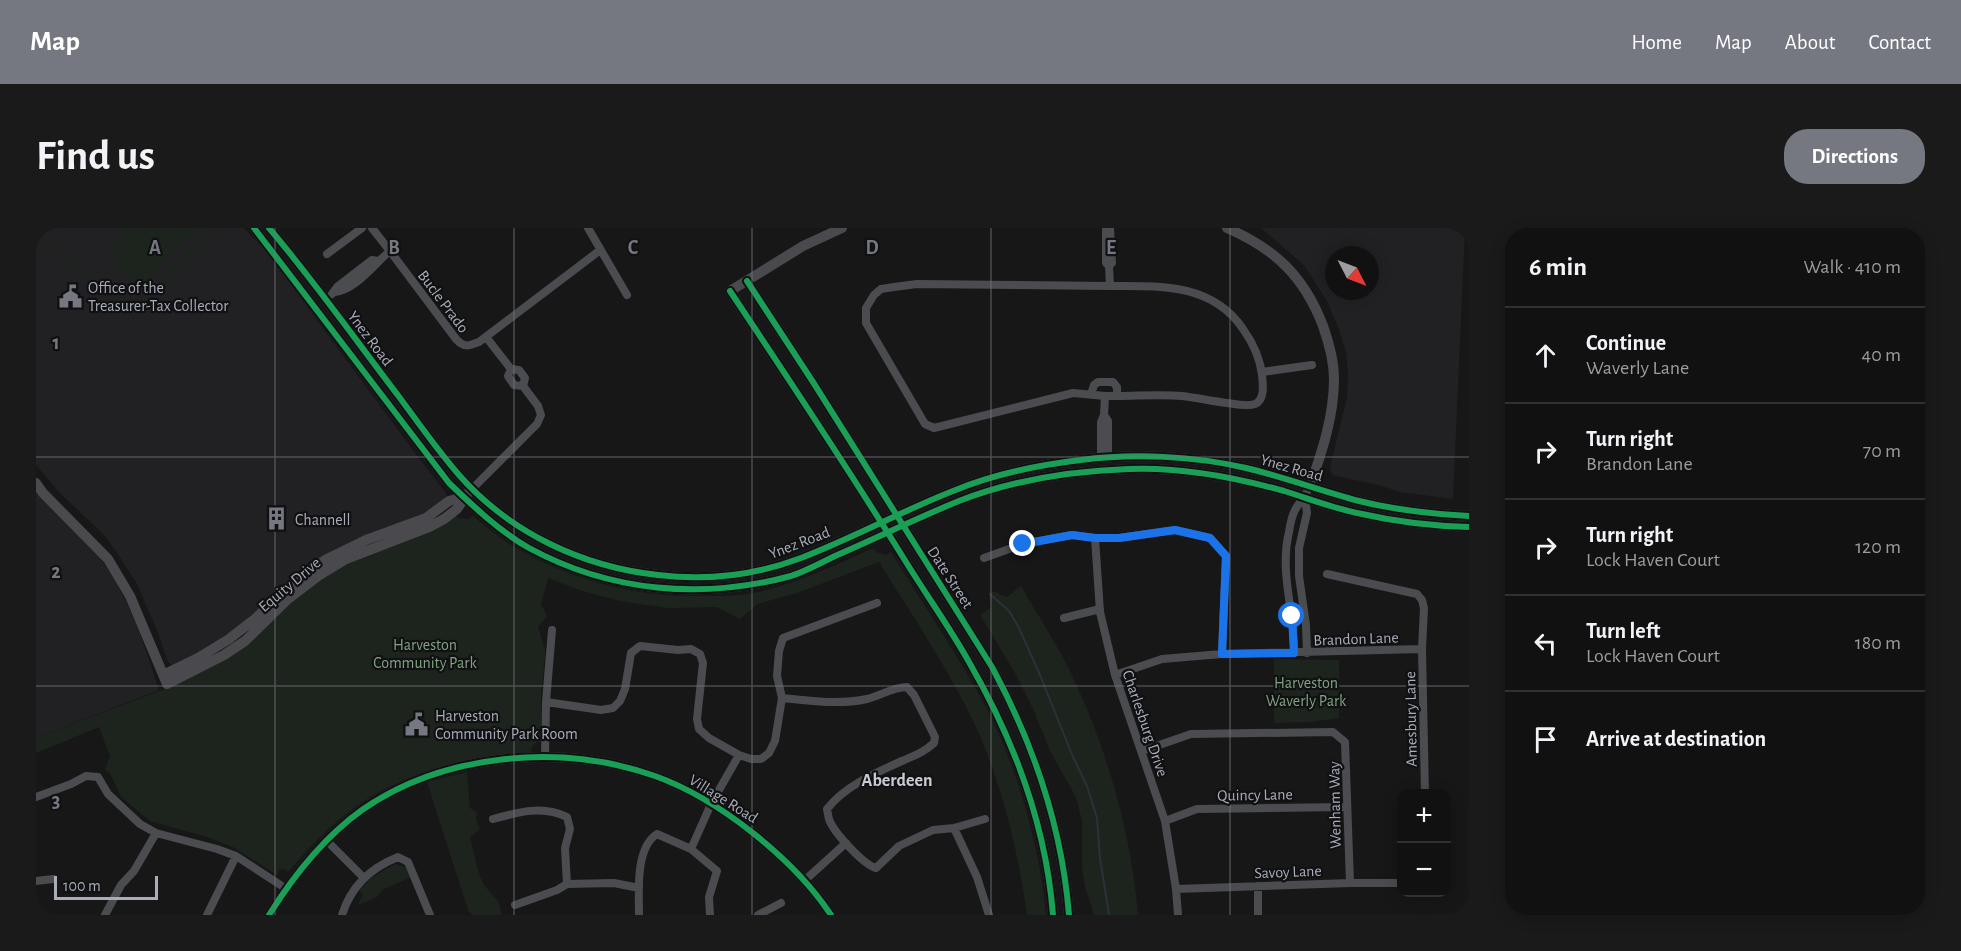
<!DOCTYPE html>
<meta charset="utf-8">
<style>
:root{--surface:#111;--page:#1a1a1a;--text:#f1f3f6;--muted:#9c9d9f;--line:#303131;--accent:#757880}
body{margin:0;font-family:"Alegreya Sans",sans-serif;background:var(--page);color:var(--text)}
.controls{position:absolute;right:18px;bottom:18px;display:grid;overflow:hidden;border-radius:12px;box-shadow:0 3px 15px #0003}
.controls button{width:54px;height:54px;display:grid;place-items:center;padding:0;border:0;border-bottom:2px solid var(--line);background:var(--surface);color:var(--text);font:30px sans-serif}
.compass{position:absolute;left:1289px;top:18px;width:54px;height:54px;border-radius:50%;background:var(--surface);box-shadow:0 3px 15px #0003;rotate:132deg}
.scale{position:absolute;left:18px;bottom:15px;width:104px;box-sizing:border-box;padding-left:6px;border:3px solid #a8adb8;border-top:0;font-size:16px;line-height:21px;white-space:nowrap;color:#a8adb8;-webkit-text-stroke:4px #111113;paint-order:stroke}
.stop{position:absolute;width:18px;height:18px;margin:-14px;border:4px solid #1a73e8;border-radius:50%;background:#fff}
.stop.end{background:#1a73e8;border-color:#fff;box-shadow:0 2px 6px #0008}
.list{margin:0;padding:0;list-style:none}
h2{display:flex;justify-content:space-between;align-items:center;height:78px;margin:0;padding:0 24px;font-size:26px}
h2 small{font-size:20px;font-weight:400;color:var(--muted)}
.list li{display:grid;grid-template-columns:39px 1fr auto;gap:18px;align-items:center;box-sizing:border-box;height:96px;padding:0 24px;border-top:2px solid var(--line)}
.list b{display:block;font-size:22px;white-space:nowrap}
.list p{margin:0;font-size:20px;white-space:nowrap;color:var(--muted)}
.list em{font-size:20px;font-style:normal;color:var(--muted)}
.icon{flex:none;width:33px;height:33px;fill:none;stroke:currentColor;stroke-width:2;stroke-linecap:round;stroke-linejoin:round}
.map{position:relative;flex:none;width:1433px;height:687px;overflow:hidden;border-radius:24px}
header{display:flex;align-items:center;gap:36px;box-sizing:border-box;height:84px;padding:0 30px;background:var(--accent);color:#fff}
header strong{font-size:28px}
nav{display:flex;gap:33px;margin-inline-start:auto;font-size:21px}
.intro{display:flex;align-items:center;justify-content:space-between;box-sizing:border-box;height:144px;padding:0 36px}
h1{margin:0;font-size:42px}
.button{padding:15px 27px;border-radius:24px;background:var(--accent);color:#fff;font-size:21px;font-weight:700}
main{display:flex;gap:36px;padding:0 36px}
aside{flex:1;background:var(--surface);border-radius:24px;box-shadow:0 3px 15px #0003}
.map>svg:first-child{display:block}
</style>
<header>
<strong>Map</strong>
<nav><a>Home</a><a>Map</a><a>About</a><a>Contact</a></nav>
</header>
<div class="intro"><h1>Find us</h1><a class="button">Directions</a></div>
<main>
<div class="map">
<svg width="1433" height="687" viewBox="0 0 1433 687">
<rect width="100%" height="100%" fill="#171717"/>
<path fill="#212123" fill-rule="evenodd" d="M 0,0 L 208,0 L 230,23 L 382,229 L 407,261 L 410,266 L 407,276 L 360,299 L 140,438 L 136,437 L 132,434 L 122,405 L 101,356 L 80,323 L 67,306 L 24,265 L 0,237 Z
M 1225,0 L 1429,0 L 1417,271 L 1364,264 L 1346,258 L 1296,247 L 1294,239 L 1311,169 L 1312,145 L 1310,124 L 1302,99 L 1291,73 L 1268,37 ZM 1298,27 L 1334,27 L 1334,63 L 1298,63 Z
M 0,263 L 58,322 L 75,345 L 90,373 L 103,402 L 123,462 L 0,510 Z"/>
<path fill="#1d241e" d="M 92,0 L 160,0 L 108,58 C 91,56 79,38 73,24 Z
M 172,0 L 179,0 L 99,87 L 0,10 L 0,7 L 43,40 L 92,72 C 100,75 104,75 110,69 Z
M 419,287 L 423,290 L 433,291 L 436,287 C 448,297 460,307 472,315 C 529,350 592,368 659,368 C 679,368 698,369 718,365 C 760,356 798,338 837,320 L 840,324 L 850,327 L 855,324 C 887,376 922,427 951,481 C 982,542 1004,619 1010,687 L 991,687 C 982,623 966,556 939,497 C 912,440 876,387 843,334 L 761,365 L 721,376 L 704,391 L 681,379 L 632,380 L 584,373 L 546,363 L 512,350 L 505,376 L 511,388 L 502,399 L 509,421 L 509,430 L 505,466 L 505,514 L 501,514 L 496,519 L 495,524 C 422,529 352,547 296,598 C 280,612 266,628 252,644 L 248,641 L 243,642 L 241,647 L 197,619 L 171,609 L 114,593 L 85,569 L 74,545 L 69,542 L 74,528 L 63,499 L 0,525 L 0,510 L 136,458 L 181,435 L 256,372 L 294,344 Z
M 985,358 C 1000,384 1017,410 1031,437 C 1069,514 1095,601 1102,687 L 1058,687 L 1049,659 L 1046,640 L 1046,593 L 1040,569 L 1014,523 L 998,483 L 978,443 L 944,387 L 956,379 L 953,367 L 957,363 L 971,369 Z
M 1238,431 L 1303,432 L 1303,490 L 1274,494 L 1238,495 Z
M 431,544 L 434,580 L 441,584 L 440,591 L 444,601 L 434,609 L 442,643 L 448,657 L 462,673 L 466,687 L 436,687 L 432,682 L 391,554 Z
M 359,636 L 369,639 L 375,649 L 346,662 L 341,669 L 322,677 L 327,666 L 323,663 L 335,650 Z"/>
<g fill="none" stroke-linecap="round" stroke-linejoin="round">
<path stroke="#2a3239" stroke-width="2" d="M 954,366 L 973,383 L 982,398 L 1004,447 L 1037,529 L 1051,558 L 1061,590 L 1064,630 L 1073,687"/>
<path stroke="#4b4c50" stroke-width="8" d="M 552,0 L 591,67
M 1070,0 L 1070,35 L 1073,38
M 354,23 L 420,111 C 428,120 433,118 443,114 L 563,23
M 291,26 L 326,0
M 1074,58 C 1124,58 1176,55 1207,101 C 1217,115 1224,129 1226,147 C 1227,156 1229,172 1219,176 C 1211,179 1199,176 1191,175 C 1176,173 1161,170 1146,168 C 1125,166 1102,168 1081,168
M 299,64 C 320,62 339,35 354,23 L 336,0
M 296,66 L 301,59 L 336,32 L 342,33
M 475,141 L 483,142 L 489,150 L 487,158
M 1226,144 L 1276,137
M 1055,166 L 1058,157 L 1062,154 L 1077,154 L 1081,159 L 1081,168 L 1069,168
M 1068,187 L 1072,193 L 1072,230
M 1065,230 L 1065,194 L 1068,187 L 1069,168 L 1037,165 L 898,200 L 889,196 L 830,95 L 830,80 L 838,67 L 845,61 L 858,59 L 881,56 L 1074,58 L 1073,38 L 1076,35 L 1074,0
M 436,261 L 501,196 L 505,187 L 502,178 L 487,158 L 478,157 L 472,148 L 475,141 L 450,109
M 1269,270 L 1271,285 L 1263,320 L 1263,348 L 1270,397 L 1271,425
M 1059,310 L 1064,384 L 1079,447 L 1129,593 L 1140,661 L 1142,687
M 948,330 L 987,316 L 1036,307 L 1059,310 L 1083,310 L 1139,302 L 1174,310 L 1190,328 L 1186,426
M 1291,346 L 1381,366 L 1386,372 L 1388,380 L 1386,421 L 1389,566
M 1028,390 L 1064,381
M 1258,425 C 1259,384 1243,345 1253,304 C 1254,297 1256,288 1259,282 C 1264,273 1270,267 1274,258
M 1079,447 L 1126,431 L 1186,426 L 1386,421
M 746,470 C 773,473 803,477 831,471 C 844,468 857,459 871,459 L 878,467 L 899,509 L 898,515 C 887,525 879,527 866,533 C 839,545 809,558 791,581 C 792,585 792,588 793,591 C 797,604 828,637 840,640 L 863,618 L 897,602 L 918,600 L 949,591
M 510,474 L 565,482 L 577,480 L 584,473 L 589,461 L 595,425 L 604,418 L 642,422 L 655,421 L 664,426 L 667,435 L 661,491 L 663,501 L 673,510 L 703,527 L 715,531 L 725,531 L 733,525 L 739,513 L 746,470 L 741,448 L 743,423 L 747,410 L 841,375
M 1106,523 L 1155,506 L 1297,504 L 1309,514 L 1314,655
M 509,529 L 510,474 L 516,402
M 0,569 L 35,556 L 50,548 L 62,549 L 72,566 L 104,596 L 120,605 L 181,621 L 200,628 L 249,660
M 457,591 C 482,584 507,577 531,589 L 534,601 L 529,620 L 531,656
M 1129,593 L 1161,581 L 1311,579
M 918,600 L 941,649 L 953,687
M 290,612 L 327,649
M 655,621 L 675,576 L 703,527
M 0,653 L 17,651
M 768,653 L 810,615
M 1222,658 L 1222,687
M 1140,661 L 1314,655 L 1366,655
M 479,677 L 521,662 L 531,656 L 578,655 L 603,660
M 69,687 L 85,657 L 98,643 L 120,605
M 171,687 L 200,628
M 306,687 C 315,658 334,640 362,629 L 372,634 L 394,687
M 603,687 C 603,664 599,620 621,606 L 655,621 L 681,643 L 673,669 L 674,687
M 722,687 L 745,675"/>
<path stroke="#4a4a4e" stroke-width="10" d="M 218,0 L 413,255 C 437,278 463,303 493,320 C 574,364 666,372 755,348 C 770,343 785,335 799,328 C 841,310 881,290 923,273 C 977,252 1036,243 1093,241 C 1145,239 1198,249 1248,263 C 1274,271 1299,281 1326,286 C 1361,294 1397,298 1433,299
M 233,0 C 279,54 321,114 364,170 C 383,196 402,223 423,247 C 474,305 547,339 622,347 C 671,353 720,347 765,330 C 817,310 866,283 917,263 C 958,246 1002,237 1045,232 C 1098,225 1158,228 1210,240 C 1249,249 1285,263 1323,273 C 1359,282 1396,286 1433,288
M 806,0 L 767,18 L 694,63 C 754,153 813,242 870,334 C 891,368 914,400 933,434 C 978,512 1010,597 1017,687
M 1191,0 C 1239,21 1268,48 1287,98 C 1293,115 1298,133 1298,151 C 1298,188 1286,224 1274,258
M 711,53 L 777,154 L 956,439 C 998,517 1026,599 1033,687
M 0,255 L 7,265 L 72,331 L 94,368 L 131,456 L 188,427 L 209,413 L 252,371 L 282,348 L 310,331 L 393,299 L 408,291 L 421,281 L 432,265
M 127,447 L 162,430 L 193,411 L 219,391 L 259,353 L 289,332 L 330,312 L 390,290 L 413,273 L 427,269
M 233,687 C 258,647 287,610 326,582 C 408,525 525,515 619,548 C 683,571 758,631 795,687"/>
<defs>
<path id="cycleway" d="M 218,0 L 413,255 C 437,278 463,303 493,320 C 574,364 666,372 755,348 C 770,343 785,335 799,328 C 841,310 881,290 923,273 C 977,252 1036,243 1093,241 C 1145,239 1198,249 1248,263 C 1274,271 1299,281 1326,286 C 1361,294 1397,298 1433,299
M 233,0 C 279,54 321,114 364,170 C 383,196 402,223 423,247 C 474,305 547,339 622,347 C 671,353 720,347 765,330 C 817,310 866,283 917,263 C 958,246 1002,237 1045,232 C 1098,225 1158,228 1210,240 C 1249,249 1285,263 1323,273 C 1359,282 1396,286 1433,288
M 711,53 L 777,154 L 956,439 C 998,517 1026,599 1033,687
M 694,63 C 754,153 813,242 870,334 C 891,368 914,400 933,434 C 978,512 1010,597 1017,687
M 233,687 C 258,647 287,610 326,582 C 408,525 525,515 619,548 C 683,571 758,631 795,687"/>
</defs>
<use href="#cycleway" stroke="#111113" stroke-width="10"/>
<use href="#cycleway" stroke="#1a9f57" stroke-width="6"/>
</g>
<g fill="none" stroke-linecap="round" stroke-linejoin="round">
<path stroke="#1a73e8" stroke-width="8" d="M 987,316 L 1036,307 L 1059,310 L 1083,310 L 1139,302 L 1174,310 L 1190,328 L 1186,426 L 1258,425 L 1256,388"/>
</g>
<path fill="none" stroke="#757880" stroke-width="1.5" stroke-opacity="0.55" d="M 239,0 L 239,687M 478,0 L 478,687M 716,0 L 716,687M 955,0 L 955,687M 1194,0 L 1194,687M 0,229 L 1433,229M 0,458 L 1433,458"/>
<defs>
<symbol id="civic-bare" viewBox="-9 -9 18 18"><path d="M-.6-6.5H3V-4.5H.6V-3L4-1V1h2V6H-6V1h2V-1L-.6-3ZM-1.2 2.5V6h2.4V2.5Z" fill="#757880" stroke="#111113" stroke-width="2.5" paint-order="stroke"/></symbol>
<symbol id="building-bare" viewBox="-9 -9 18 18"><path d="M-4-6H4V6H1V3H-1V6H-4ZM-2.5-4.3h1.7v1.8h-1.7ZM.8-4.3h1.7v1.8H.8ZM-2.5-1h1.7V.8h-1.7ZM.8-1h1.7V.8H.8Z" fill="#757880" stroke="#111113" stroke-width="2.5" paint-order="stroke"/></symbol>
</defs>
<g fill-rule="evenodd">
<use href="#civic-bare" x="18" y="52" width="33" height="33"/>
<use href="#building-bare" x="224" y="274" width="33" height="33"/>
<use href="#civic-bare" x="364" y="480" width="33" height="33"/>
</g>
<g text-anchor="middle" stroke-width="4.5" stroke-linejoin="round" paint-order="stroke">
<g font-size="16" fill="#a8adb8" stroke="#111113" text-anchor="start">
<text x="52" y="65">Office of the<tspan x="52" dy="18">Treasurer-Tax Collector</tspan></text>
<text x="259" y="297">Channell</text>
<text x="399" y="493">Harveston<tspan x="399" dy="18">Community Park Room</tspan></text>
</g>
<g font-size="16" fill="#a8adb8" stroke="#111113">
<text transform="translate(408 73) rotate(53)" y="6">Bucle Prado</text>
<text transform="translate(335 110) rotate(53)" y="6">Ynez Road</text>
<text transform="translate(1256 239) rotate(16)" y="6">Ynez Road</text>
<text transform="translate(763 314) rotate(-21)" y="6">Ynez Road</text>
<text transform="translate(915 349) rotate(57)" y="6">Date Street</text>
<text transform="translate(253 356) rotate(-40)" y="6">Equity Drive</text>
<text transform="translate(1320 410) rotate(-2)" y="6">Brandon Lane</text>
<text transform="translate(1374 491) rotate(-91)" y="6">Amesbury Lane</text>
<text transform="translate(1110 495) rotate(71)" y="6">Charlesburg Drive</text>
<text transform="translate(1219 566) rotate(-1)" y="6">Quincy Lane</text>
<text transform="translate(688 570) rotate(32)" y="6">Village Road</text>
<text transform="translate(1298 577) rotate(-91)" y="6">Wenham Way</text>
<text transform="translate(1252 643) rotate(-2)" y="6">Savoy Lane</text>
</g>
<g font-size="16" fill="#7fa381" stroke="#111113">
<text x="389" y="422">Harveston<tspan x="389" dy="18">Community Park</tspan></text>
<text x="1270" y="460">Harveston<tspan x="1270" dy="18">Waverly Park</tspan></text>
</g>
<g font-size="18" font-weight="bold" fill="#c9ccd4" stroke="#111113">
<text x="861" y="558">Aberdeen</text>
</g>
</g>
<g font-size="20" text-anchor="middle" font-weight="bold" fill="#757880" stroke="#111113" stroke-width="4.5" stroke-linejoin="round" paint-order="stroke">
<text x="119" y="26">A</text>
<text x="358" y="26">B</text>
<text x="597" y="26">C</text>
<text x="836" y="26">D</text>
<text x="1075" y="26">E</text>
<text x="20" y="121">1</text>
<text x="20" y="350">2</text>
<text x="20" y="579">3</text>
</g>
</svg>
<div class="controls">
<button>+</button>
<button>−</button>
</div>
<svg class="compass" viewBox="-18 -18 36 36"><path d="M0-13l5 13h-10z" fill="#e53935"/><path d="M0 13l5-13h-10z" fill="#9c9d9f"/></svg>
<div class="scale">100 m</div>
<div class="stop" style="left:1256px;top:388px"></div>
<div class="stop end" style="left:987px;top:316px"></div>
</div>
<aside>
<h2>6 min<small>Walk · 410 m</small></h2>
<ul class="list">
<li><svg class="icon" aria-label="ahead" viewBox="0 0 24 24"><path d="M12 20V5M6 11l6-6 6 6"/></svg><div><b>Continue</b><p>Waverly Lane</p></div><em>40 m</em></li>
<li><svg class="icon" aria-label="right" viewBox="0 0 24 24"><path d="M7 20v-9h11M14 6l5 5-5 5"/></svg><div><b>Turn right</b><p>Brandon Lane</p></div><em>70 m</em></li>
<li><svg class="icon" aria-label="right" viewBox="0 0 24 24"><path d="M7 20v-9h11M14 6l5 5-5 5"/></svg><div><b>Turn right</b><p>Lock Haven Court</p></div><em>120 m</em></li>
<li><svg class="icon" aria-label="left" viewBox="0 0 24 24"><path d="M17 20v-9H6M10 6l-5 5 5 5"/></svg><div><b>Turn left</b><p>Lock Haven Court</p></div><em>180 m</em></li>
<li><svg class="icon" aria-label="arrive" viewBox="0 0 24 24"><path d="M6 21V4h12l-3 4 3 4H6"/></svg><div><b>Arrive at destination</b></div></li>
</ul>
</aside>
</main>
